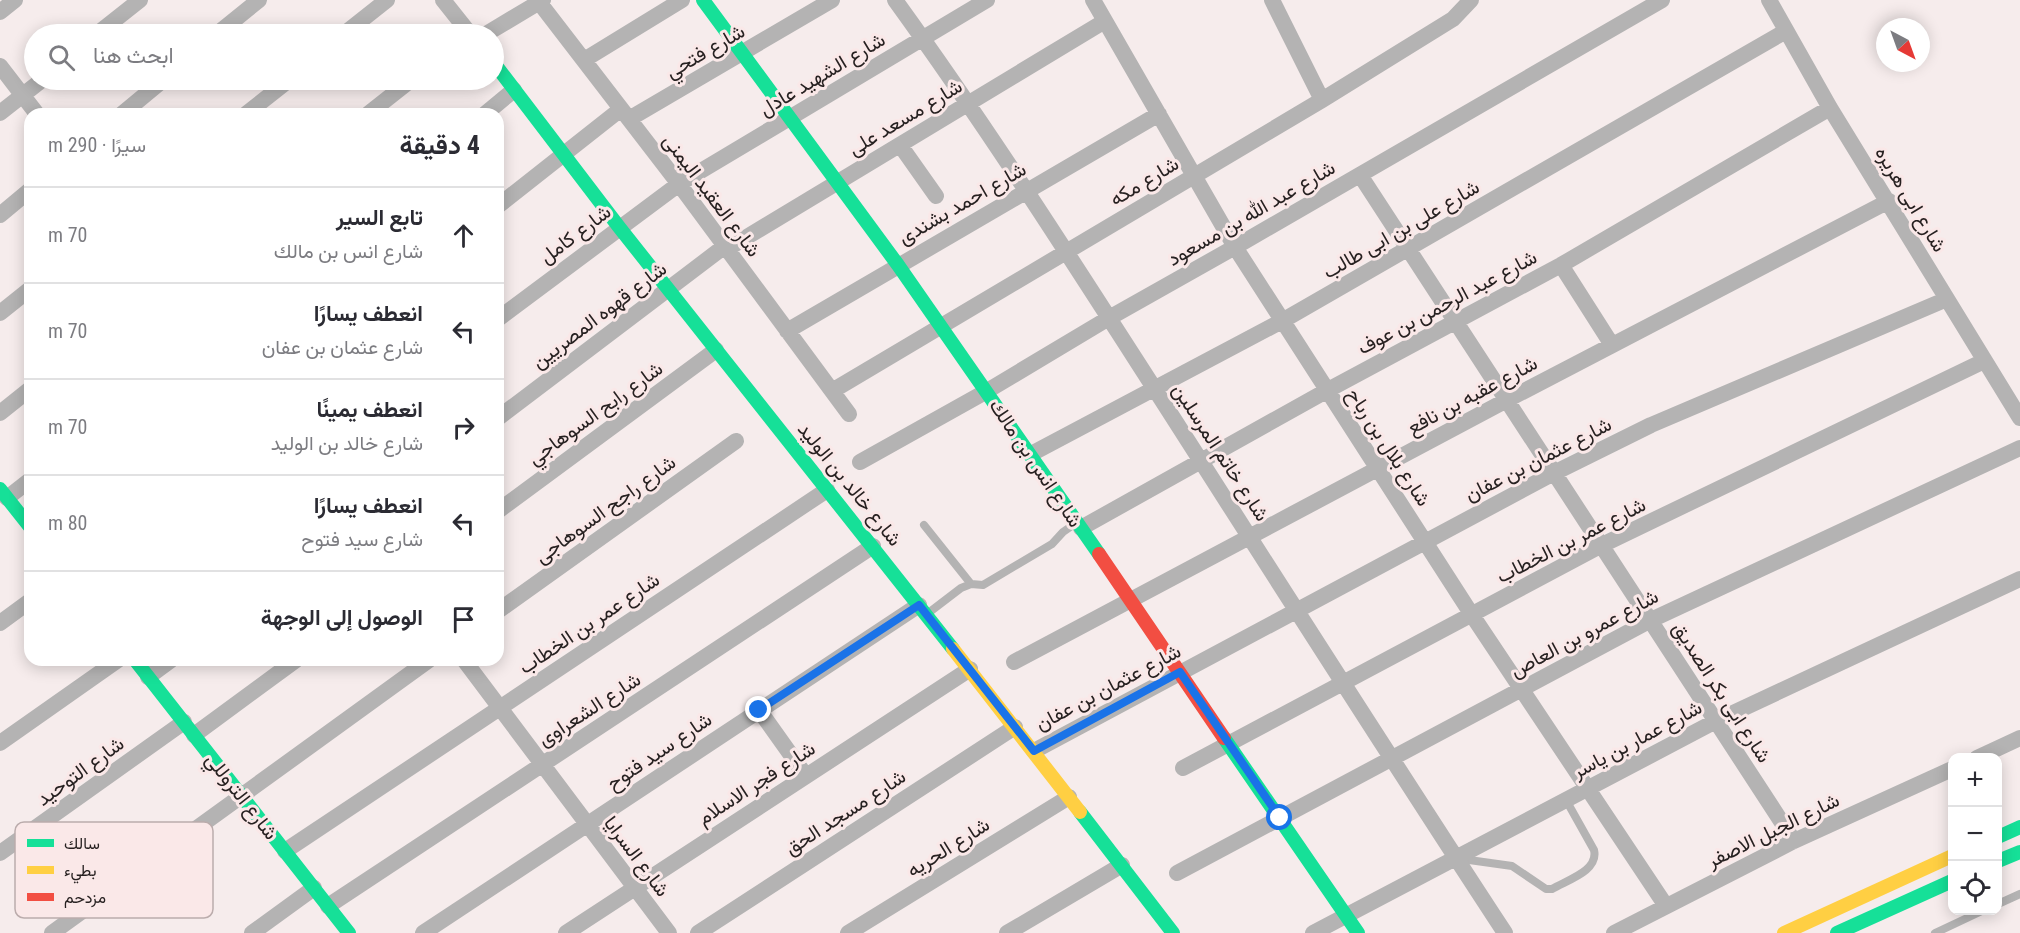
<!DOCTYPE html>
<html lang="ar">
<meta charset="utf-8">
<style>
:root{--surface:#fff;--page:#f2f2f3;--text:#2b2b33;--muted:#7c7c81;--line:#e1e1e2}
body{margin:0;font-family:"Roboto Condensed",Vazirmatn,sans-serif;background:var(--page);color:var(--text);direction:rtl}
.controls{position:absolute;right:18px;bottom:18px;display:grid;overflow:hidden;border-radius:12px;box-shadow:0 3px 15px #0003}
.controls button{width:54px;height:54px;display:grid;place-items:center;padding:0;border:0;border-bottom:2px solid var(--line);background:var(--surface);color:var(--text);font:30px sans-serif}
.compass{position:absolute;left:1876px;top:18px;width:54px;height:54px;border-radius:50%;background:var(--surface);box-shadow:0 3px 15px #0003;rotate:139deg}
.stop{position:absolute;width:18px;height:18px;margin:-14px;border:4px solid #1a73e8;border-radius:50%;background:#fff}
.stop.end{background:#1a73e8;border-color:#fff;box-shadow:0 2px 6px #0008}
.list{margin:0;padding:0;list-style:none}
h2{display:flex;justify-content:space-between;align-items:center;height:78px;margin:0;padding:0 24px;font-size:26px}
h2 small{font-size:20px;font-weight:400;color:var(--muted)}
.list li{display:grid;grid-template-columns:39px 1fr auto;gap:18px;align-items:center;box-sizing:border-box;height:96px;padding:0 24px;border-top:2px solid var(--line)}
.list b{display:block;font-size:22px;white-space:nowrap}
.list p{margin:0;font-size:20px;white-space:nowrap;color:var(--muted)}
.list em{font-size:20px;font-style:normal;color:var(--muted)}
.icon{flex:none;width:33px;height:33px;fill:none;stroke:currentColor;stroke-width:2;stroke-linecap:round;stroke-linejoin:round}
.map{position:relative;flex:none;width:2020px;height:933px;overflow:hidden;direction:ltr}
.search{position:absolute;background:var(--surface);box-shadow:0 3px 15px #0003;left:24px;top:24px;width:480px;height:66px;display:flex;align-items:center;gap:15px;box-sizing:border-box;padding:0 21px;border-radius:33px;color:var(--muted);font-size:22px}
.panel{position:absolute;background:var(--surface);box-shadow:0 3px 15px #0003;left:24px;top:108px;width:480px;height:558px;border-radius:18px;direction:rtl}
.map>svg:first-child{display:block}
</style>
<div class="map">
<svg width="2020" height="933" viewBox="0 0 2020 933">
<rect width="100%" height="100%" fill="#f6ecec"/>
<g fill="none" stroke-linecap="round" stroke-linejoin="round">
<path stroke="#b4b3b3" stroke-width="8" d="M 924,525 L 971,584
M 927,614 L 961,588 L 971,584 L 983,585 L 1052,544 L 1063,532 L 1076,523
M 1462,859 L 1512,866 L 1546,889 L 1552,889 C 1567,880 1599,871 1594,850 L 1566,800
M 1998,904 L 2020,894
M 1935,933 L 1984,910"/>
<path stroke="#b4b3b3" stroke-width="16" d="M 443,0 L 470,34
M 895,0 C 987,127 1071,259 1156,391 C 1272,572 1387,753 1505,933
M 1093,0 L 1235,247 L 1472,615 L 1666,906
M 1272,0 L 1322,100
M 1769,0 L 1830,108 L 2020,418
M 539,2 L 679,184 L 849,414
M 0,12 L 15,0
M 97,34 L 140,0
M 217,34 L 259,0
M 344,34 L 387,0
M 486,34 L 543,0
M 584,60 L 682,0
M 0,66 L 37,114
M 0,113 L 42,80
M 122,114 L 163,80
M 246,114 L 289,80
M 368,114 L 411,80
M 485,114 L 514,90
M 629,119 L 832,0
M 900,145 L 936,196
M 1360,175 L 1794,841
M 498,206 L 621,109
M 0,215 L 30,190
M 727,249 L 1105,21
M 1561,265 L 1612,345
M 0,313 L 30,289
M 498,319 L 679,184 L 987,0
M 787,331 L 1159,114
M 832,391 L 1322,100 L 1453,19 L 1471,0
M 0,413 L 30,389
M 498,418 L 725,246
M 1031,454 L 1282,321 L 1786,31
M 860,462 L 987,391 L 1109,318 L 1235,247 L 1662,0
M 7,498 L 30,480
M 498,511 L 716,350
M 1081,528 L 1328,390 L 1561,265 L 1830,108
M 498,611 L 736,441
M 0,623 L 30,601
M 464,660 L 669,933
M 1014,662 L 1507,400 L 1889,201
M 148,677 L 171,660
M 759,710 L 806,776
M 194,735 L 296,660
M 0,743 L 118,660
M 1034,751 L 1554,473 L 1651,425 L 1947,299
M 1977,758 L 2020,738
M 1183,768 L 1602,545 L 1984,361
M 285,851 L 827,490
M 0,853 L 184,722
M 1177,873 L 1651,620 L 2020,448
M 328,906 L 873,546
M 52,933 L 429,660
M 252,933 L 314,888
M 423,933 L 919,605
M 566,933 L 970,669
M 698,933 L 1015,727
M 848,933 L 1069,797
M 1007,933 L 1122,865
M 1313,933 L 1716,721 L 2020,579
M 1614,933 L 1794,841 L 1952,769"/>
<path stroke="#16e098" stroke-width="14" d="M 703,0 L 898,265 L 1099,554
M 494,63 L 619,227 L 953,649
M 0,489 L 30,527
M 135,660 L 349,933
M 1224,738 L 1358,933
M 1080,812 L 1173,933
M 1998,837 L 2020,827
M 1998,861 L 2020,852
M 1837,933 L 1952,881"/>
<path stroke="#ffcf43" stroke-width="14" d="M 953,649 L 1080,812
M 1784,933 L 1952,856"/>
<path stroke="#f24e42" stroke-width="14" d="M 1099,554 L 1224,738"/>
</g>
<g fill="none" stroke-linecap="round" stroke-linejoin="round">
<path stroke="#1a73e8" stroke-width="8" d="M 759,710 L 919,605 L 1034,751 L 1180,672 L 1280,818"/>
</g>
<g text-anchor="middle" stroke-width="6" stroke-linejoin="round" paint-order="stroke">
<g font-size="20" fill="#272121" stroke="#fae8e8">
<text transform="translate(705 51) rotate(-30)" y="7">شارع فتحي</text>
<text transform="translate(822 74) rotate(-31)" y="7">شارع الشهيد عادل</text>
<text transform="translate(905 117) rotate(-31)" y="7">شارع مسعد على</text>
<text transform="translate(1144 181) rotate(-31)" y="7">شارع مكه</text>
<text transform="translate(712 195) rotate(53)" y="7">شارع العقيد اليمنى</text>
<text transform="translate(1911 199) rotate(59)" y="7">شارع ابى هريره</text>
<text transform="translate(962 203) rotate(-30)" y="7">شارع احمد بشندى</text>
<text transform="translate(1251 213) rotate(-30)" y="7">شارع عبد الله بن مسعود</text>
<text transform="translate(1401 229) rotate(-30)" y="7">شارع على بن ابى طالب</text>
<text transform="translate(575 234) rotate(-37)" y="7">شارع كامل</text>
<text transform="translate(1447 302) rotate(-28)" y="7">شارع عبد الرحمن بن عوف</text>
<text transform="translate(599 315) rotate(-37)" y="7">شارع قهوه المصريين</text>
<text transform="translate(1472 395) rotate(-28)" y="7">شارع عقبه بن نافع</text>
<text transform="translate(595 413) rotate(-36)" y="7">شارع رابح السوهاجي</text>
<text transform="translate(1389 447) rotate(57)" y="7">شارع بلال بن رباح</text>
<text transform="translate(1221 452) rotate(57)" y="7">شارع خاتم المرسلين</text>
<text transform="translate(1538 459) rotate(-27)" y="7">شارع عثمان بن عفان</text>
<text transform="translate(1036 463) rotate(56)" y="7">شارع انس بن مالك</text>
<text transform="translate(850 484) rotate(51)" y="7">شارع خالد بن الوليد</text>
<text transform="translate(605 509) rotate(-36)" y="7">شارع راجح السوهاجى</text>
<text transform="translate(1571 540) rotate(-27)" y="7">شارع عمر بن الخطاب</text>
<text transform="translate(589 623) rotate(-34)" y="7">شارع عمر بن الخطاب</text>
<text transform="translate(1584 633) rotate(-28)" y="7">شارع عمرو بن العاص</text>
<text transform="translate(1108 687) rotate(-28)" y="7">شارع عثمان بن عفان</text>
<text transform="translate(1722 692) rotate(57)" y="7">شارع ابى بكر الصديق</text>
<text transform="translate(589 709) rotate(-33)" y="7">شارع الشعراوى</text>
<text transform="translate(1637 739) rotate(-28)" y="7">شارع عمار بن ياسر</text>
<text transform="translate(659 751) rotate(-34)" y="7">شارع سيد فتوح</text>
<text transform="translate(80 771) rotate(-36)" y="7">شارع التوحيد</text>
<text transform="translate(756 783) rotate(-33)" y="7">شارع فجر الاسلام</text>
<text transform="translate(242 796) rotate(52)" y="7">شارع التروللي</text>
<text transform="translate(845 812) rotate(-33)" y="7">شارع مسجد الحق</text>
<text transform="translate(1773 830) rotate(-26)" y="7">شارع الجبل الاصفر</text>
<text transform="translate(948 847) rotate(-32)" y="7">شارع الحريه</text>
<text transform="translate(637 856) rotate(53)" y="7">شارع السرايا</text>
</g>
</g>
<rect x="15" y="822" width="198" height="96" rx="9" fill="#fae8e8" stroke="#bbacac" stroke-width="1.5"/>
<rect x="27" y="839" width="27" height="8" fill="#16e098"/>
<rect x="27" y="866" width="27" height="8" fill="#ffcf43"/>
<rect x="27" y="893" width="27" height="8" fill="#f24e42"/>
<g font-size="16" fill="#272121">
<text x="64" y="849">سالك</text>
<text x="64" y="876">بطيء</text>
<text x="64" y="903">مزدحم</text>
</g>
</svg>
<div class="controls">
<button>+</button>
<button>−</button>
<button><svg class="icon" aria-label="locate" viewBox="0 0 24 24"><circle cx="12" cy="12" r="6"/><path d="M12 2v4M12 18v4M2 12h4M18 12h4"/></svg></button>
</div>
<svg class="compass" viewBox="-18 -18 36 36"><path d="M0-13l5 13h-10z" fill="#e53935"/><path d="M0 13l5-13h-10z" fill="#7c7c81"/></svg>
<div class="stop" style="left:1280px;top:818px"></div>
<div class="stop end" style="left:759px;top:710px"></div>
<div class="search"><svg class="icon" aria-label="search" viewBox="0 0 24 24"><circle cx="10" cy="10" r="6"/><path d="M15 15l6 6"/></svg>ابحث هنا</div>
<section class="panel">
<h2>4 دقيقة<small>سيرًا · 290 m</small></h2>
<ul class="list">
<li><svg class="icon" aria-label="ahead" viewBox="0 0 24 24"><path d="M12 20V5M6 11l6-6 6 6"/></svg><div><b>تابع السير</b><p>شارع انس بن مالك</p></div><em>70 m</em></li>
<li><svg class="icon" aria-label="left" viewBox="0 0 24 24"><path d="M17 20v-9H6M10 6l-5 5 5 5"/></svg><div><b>انعطف يسارًا</b><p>شارع عثمان بن عفان</p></div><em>70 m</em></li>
<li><svg class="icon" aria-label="right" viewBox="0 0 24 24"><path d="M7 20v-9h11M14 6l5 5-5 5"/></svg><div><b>انعطف يمينًا</b><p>شارع خالد بن الوليد</p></div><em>70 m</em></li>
<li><svg class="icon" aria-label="left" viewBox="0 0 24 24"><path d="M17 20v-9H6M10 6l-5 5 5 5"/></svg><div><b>انعطف يسارًا</b><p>شارع سيد فتوح</p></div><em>80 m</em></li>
<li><svg class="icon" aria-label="arrive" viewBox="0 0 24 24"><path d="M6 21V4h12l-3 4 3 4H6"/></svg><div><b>الوصول إلى الوجهة</b></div></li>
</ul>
</section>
</div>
